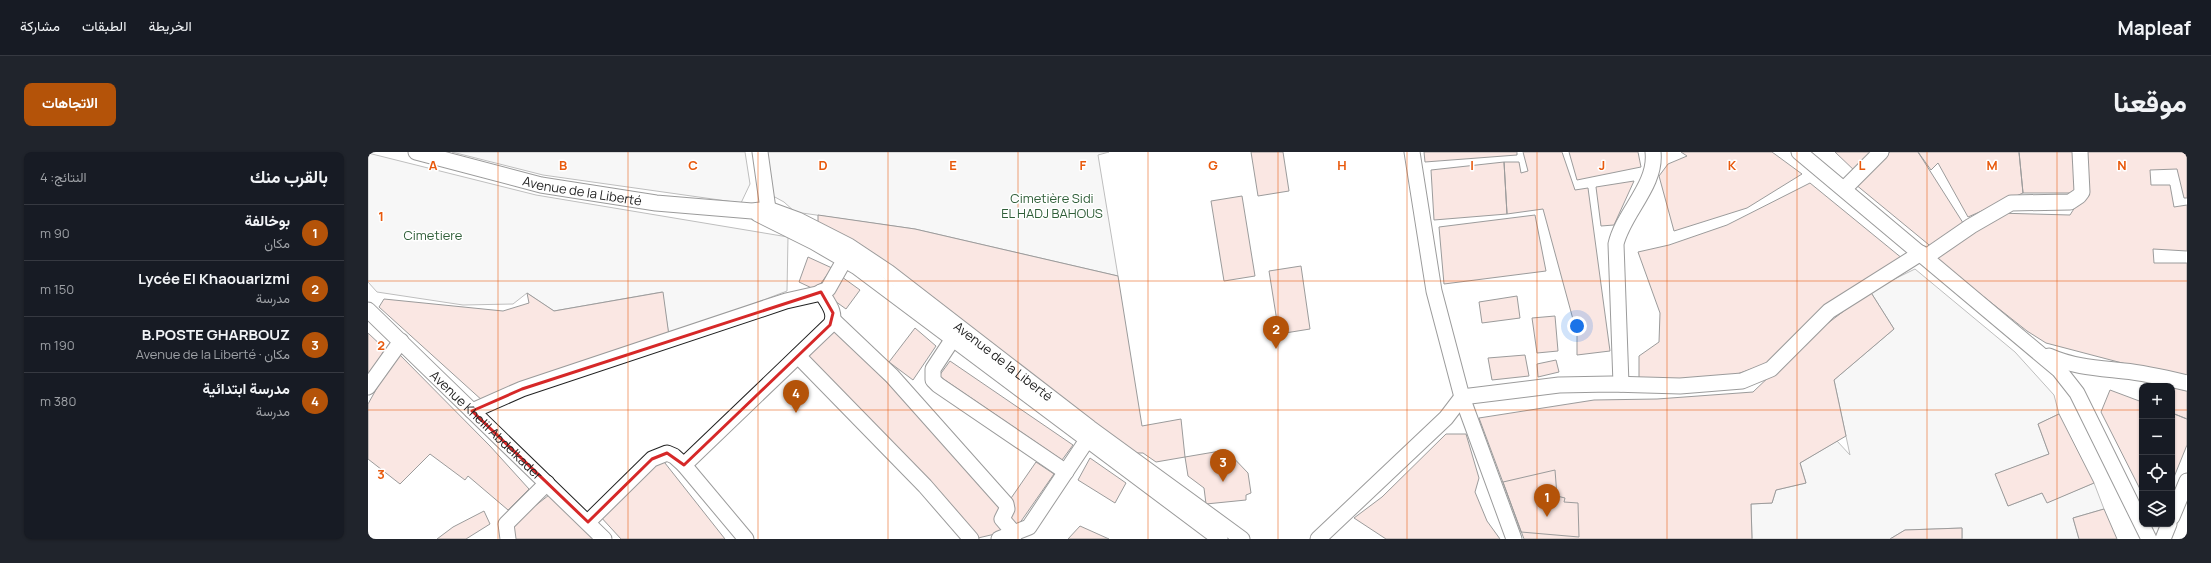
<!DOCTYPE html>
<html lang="ar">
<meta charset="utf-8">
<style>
:root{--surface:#171b24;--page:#20242c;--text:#f1f3f6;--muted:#9ea1a6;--line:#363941;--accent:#b45309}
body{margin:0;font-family:Manrope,Vazirmatn,sans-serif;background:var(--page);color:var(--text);direction:rtl}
.controls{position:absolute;right:12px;bottom:12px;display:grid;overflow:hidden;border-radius:8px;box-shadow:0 1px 3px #0004}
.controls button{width:36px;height:36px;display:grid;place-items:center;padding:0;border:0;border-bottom:1px solid var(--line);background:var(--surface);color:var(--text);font:20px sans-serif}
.you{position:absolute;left:1209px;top:174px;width:14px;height:14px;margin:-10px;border:3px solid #fff;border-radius:50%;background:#1a73e8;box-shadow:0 0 0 6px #1a73e833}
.badge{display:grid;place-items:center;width:26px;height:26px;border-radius:50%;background:var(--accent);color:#fff;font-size:13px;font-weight:700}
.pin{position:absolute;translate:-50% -33px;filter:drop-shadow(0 1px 2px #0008)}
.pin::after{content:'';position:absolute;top:21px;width:14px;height:12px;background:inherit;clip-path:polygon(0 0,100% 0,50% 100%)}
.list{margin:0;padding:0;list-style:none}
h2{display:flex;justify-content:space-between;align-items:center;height:52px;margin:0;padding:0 16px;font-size:17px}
h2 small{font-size:13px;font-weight:400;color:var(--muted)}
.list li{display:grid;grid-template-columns:26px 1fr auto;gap:12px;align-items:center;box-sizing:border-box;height:56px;padding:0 16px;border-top:1px solid var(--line)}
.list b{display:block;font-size:15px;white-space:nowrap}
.list p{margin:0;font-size:13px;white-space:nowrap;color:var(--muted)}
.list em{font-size:13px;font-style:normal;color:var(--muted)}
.icon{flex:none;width:22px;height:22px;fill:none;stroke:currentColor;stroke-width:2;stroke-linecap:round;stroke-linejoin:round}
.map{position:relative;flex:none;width:1819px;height:387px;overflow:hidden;direction:ltr;border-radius:8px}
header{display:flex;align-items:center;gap:24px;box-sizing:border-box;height:56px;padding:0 20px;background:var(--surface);border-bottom:1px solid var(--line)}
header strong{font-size:19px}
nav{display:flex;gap:22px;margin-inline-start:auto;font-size:14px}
.intro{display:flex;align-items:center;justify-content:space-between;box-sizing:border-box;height:96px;padding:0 24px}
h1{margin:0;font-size:28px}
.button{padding:10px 18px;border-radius:8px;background:var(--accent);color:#fff;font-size:14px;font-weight:700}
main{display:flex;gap:24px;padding:0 24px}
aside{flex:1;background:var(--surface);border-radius:8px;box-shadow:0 1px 3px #0004}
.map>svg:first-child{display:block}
</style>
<header>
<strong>Mapleaf</strong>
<nav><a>الخريطة</a><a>الطبقات</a><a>مشاركة</a></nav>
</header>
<div class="intro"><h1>موقعنا</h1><a class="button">الاتجاهات</a></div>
<main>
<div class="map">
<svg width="1819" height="387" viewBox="0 0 1819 387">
<rect width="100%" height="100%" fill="#fff"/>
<path fill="#eee" stroke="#6f6f6f" d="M 84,0 L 377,0 L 382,32 L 373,51 L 175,23 Z
M 397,0 L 741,0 L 730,3 L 750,124 L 547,77 L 427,60 L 416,50 L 405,44 Z
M 0,1 L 168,43 L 420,85 L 419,139 L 301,184 L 294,140 L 186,159 L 159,141 L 145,152 L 95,153 L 9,140 L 0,130 Z
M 1547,117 L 1647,200 L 1686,243 L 1691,262 L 1670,272 L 1681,302 L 1628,322 L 1640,354 L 1674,341 L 1680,350 L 1726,331 L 1736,357 L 1705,366 L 1711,387 L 1594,387 L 1594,376 L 1537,378 L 1522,387 L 1384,387 L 1383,352 L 1404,351 L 1408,338 L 1438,331 L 1432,311 L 1469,289 L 1482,303 L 1466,228 L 1526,177 L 1502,139 Z"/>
<path fill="#f3c9c0" stroke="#222" d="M 883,0 L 915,0 L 921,39 L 890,44 Z
M 1056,0 L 1149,0 L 1149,3 L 1057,10 Z
M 1155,0 L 1194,0 L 1207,38 L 1220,36 L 1242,199 L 1209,203 L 1209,182 L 1175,57 L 1139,62 L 1136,10 L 1151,10 L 1153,21 L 1160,19 Z
M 1201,0 L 1270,0 L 1273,15 L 1209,28 Z
M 1313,0 L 1404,0 L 1434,22 L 1379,56 L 1306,79 L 1291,24 L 1300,12 L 1319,4 Z
M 1467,0 L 1510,0 L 1489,21 Z
M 1522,0 L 1550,0 L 1597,74 L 1566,97 L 1487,32 Z
M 1550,0 L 1651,0 L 1655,41 L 1600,65 L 1570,11 L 1563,18 Z
M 1651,0 L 1709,0 L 1707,41 L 1655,41 Z
M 1715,0 L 1819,0 L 1819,46 L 1816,46 L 1809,17 L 1782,18 L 1783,33 L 1802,33 L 1806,55 L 1819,53 L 1819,99 L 1785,97 L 1786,111 L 1819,111 L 1819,228 L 1678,191 L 1659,179 L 1568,107 L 1628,61 L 1702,63 L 1719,36 Z
M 1136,10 L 1139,62 L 1066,68 L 1063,18 Z
M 1266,29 L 1246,73 L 1233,74 L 1228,35 Z
M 1442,31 L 1535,107 L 1404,210 L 1363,224 L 1322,229 L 1271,227 L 1271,204 L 1291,190 L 1292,161 L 1270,100 L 1301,93 L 1359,73 Z
M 874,44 L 887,124 L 856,129 L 843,49 Z
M 450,63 L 547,77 L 750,124 L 774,274 L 813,267 L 817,305 L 788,310 L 775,301 L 760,301 L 450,71 Z
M 1167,63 L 1178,119 L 1076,132 L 1071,75 Z
M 440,105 L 464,116 L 448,138 L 431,130 Z
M 933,114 L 942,177 L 911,182 L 901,119 Z
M 474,125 L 492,138 L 478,157 L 460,144 Z
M 1502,139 L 1526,177 L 1466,228 L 1478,284 L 1432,311 L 1438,331 L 1408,338 L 1404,351 L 1383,352 L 1384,387 L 1156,387 L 1111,266 L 1226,248 L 1289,247 L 1385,240 L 1447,181 Z
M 295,140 L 301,184 L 116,250 L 11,155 L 16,147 L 135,159 L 161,151 L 159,141 L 186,159 Z
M 1149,144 L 1152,166 L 1114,171 L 1111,150 Z
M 1187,164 L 1190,199 L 1169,201 L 1164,166 Z
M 466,175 L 638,355 L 640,379 L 610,386 L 437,202 Z
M 547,176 L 568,194 L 545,228 L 521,210 Z
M 0,181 L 17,197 L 0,225 Z
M 29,200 L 122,294 L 161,337 L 140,358 L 100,324 L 97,328 L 62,302 L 32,332 L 0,307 L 0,252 Z
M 1157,203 L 1161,224 L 1124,228 L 1120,206 Z
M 1188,208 L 1191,220 L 1170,225 L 1169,212 Z
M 582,209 L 705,293 L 694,308 L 571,224 Z
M 1804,235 L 1819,239 L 1819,267 L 1804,261 Z
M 1742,238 L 1774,250 L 1774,341 L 1733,260 Z
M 1804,261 L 1819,267 L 1819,293 L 1804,330 Z
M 1691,262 L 1726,331 L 1679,351 L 1674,341 L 1640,354 L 1627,322 L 1681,302 L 1670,272 Z
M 1078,282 L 1098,282 L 1111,326 L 1107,340 L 1119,369 L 1132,387 L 1018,387 L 986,366 L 1014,345 Z
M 858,298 L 880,321 L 883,341 L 878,343 L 878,348 L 838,352 L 836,336 L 820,324 L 817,305 Z
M 293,306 L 357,387 L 253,387 L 231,363 Z
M 722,306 L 758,331 L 747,351 L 710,328 Z
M 668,310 L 686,322 L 649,375 L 636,366 L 639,352 Z
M 1187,318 L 1189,344 L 1197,346 L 1196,350 L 1210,351 L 1211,385 L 1153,380 L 1135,330 Z
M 181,343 L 225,387 L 147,387 L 140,375 Z
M 1736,357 L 1749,387 L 1711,387 L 1705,366 Z
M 116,359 L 122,372 L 98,387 L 69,387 L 85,375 Z
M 712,374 L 741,387 L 700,387 Z
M 1594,376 L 1594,387 L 1522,387 L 1537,378 Z"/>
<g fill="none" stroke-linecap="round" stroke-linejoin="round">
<defs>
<g id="minor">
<path id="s1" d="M 48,0 L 173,33 L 288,51 L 384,59 L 400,57 L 430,68 L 481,94 L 520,120 L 722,276 L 874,387"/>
<path d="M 392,0 L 400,57 L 400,66"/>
<path d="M 1044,0 L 1066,139 L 1094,245 L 1146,387"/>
<path d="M 1431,0 L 1691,218 L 1709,241 L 1781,387"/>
<path d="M 1476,37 L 1513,0"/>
<path d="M 390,62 L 446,90 L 489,115 L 852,387"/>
<path d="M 1558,105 L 1603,74 L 1643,51 L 1702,50 L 1711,44 L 1714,40 L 1712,0"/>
<path id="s2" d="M 0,158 L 236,387"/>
<path d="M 465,168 L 524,224 L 638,352 L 639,357 L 634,367 L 647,382"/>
<path d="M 590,179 L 565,217 L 565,228 L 570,233 L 698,320"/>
<path d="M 430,204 L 557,334 L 603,387"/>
<path d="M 1681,204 C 1706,215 1729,216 1756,219 C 1777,221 1798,226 1819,231"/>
<path d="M 1253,232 L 1248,92 C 1255,61 1289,33 1285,0"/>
<path d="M 0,235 L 33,189"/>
<path d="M 104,259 L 154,237 L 418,149 L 449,142 L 460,137 L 477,107"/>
<path d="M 316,313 L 462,173 C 470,162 459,150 453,140"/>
<path d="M 1804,365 L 1819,329"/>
<path d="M 220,370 L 284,307 L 299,301 L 306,304 L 316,313 L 378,387"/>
<path d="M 140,387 L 138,372 L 179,331"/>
<path d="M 631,387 L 661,375 L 719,288"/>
<path d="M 950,387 L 1078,266 L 1094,245 L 1191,233 L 1243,232 L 1312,234 L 1374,229 L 1403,217 L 1461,159 L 1553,101"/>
<path d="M 1795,387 L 1801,372"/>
</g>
</defs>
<use href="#minor" stroke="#222" stroke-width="17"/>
<use href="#minor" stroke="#fff" stroke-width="15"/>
</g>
<path d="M0 0H1819V387H0ZM 453,140 L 465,161 L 462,173 L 316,313 L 299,301 L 284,307 L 220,370 L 104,259 L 154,237 Z" fill="#fff" fill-opacity=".55" fill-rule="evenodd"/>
<path fill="none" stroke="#d62828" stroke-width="3" stroke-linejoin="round" d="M 453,140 L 465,161 L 462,173 L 316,313 L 299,301 L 284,307 L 220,370 L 104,259 L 154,237 Z"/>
<path fill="none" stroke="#e8590c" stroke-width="1" stroke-opacity="0.55" d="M 130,0 L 130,387M 260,0 L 260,387M 390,0 L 390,387M 520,0 L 520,387M 650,0 L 650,387M 780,0 L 780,387M 910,0 L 910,387M 1039,0 L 1039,387M 1169,0 L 1169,387M 1299,0 L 1299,387M 1429,0 L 1429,387M 1559,0 L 1559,387M 1689,0 L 1689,387M 0,129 L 1819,129M 0,258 L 1774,258M 1804,258 L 1819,258"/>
<g text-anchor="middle" stroke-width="3" stroke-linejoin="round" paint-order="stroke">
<g font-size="13" fill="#222" stroke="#fff">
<text dy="5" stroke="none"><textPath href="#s1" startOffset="171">Avenue de la Liberté</textPath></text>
<text dy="5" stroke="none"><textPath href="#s1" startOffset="640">Avenue de la Liberté</textPath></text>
<text dy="5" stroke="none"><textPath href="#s2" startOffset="165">Avenue Khelil Abdelkader</textPath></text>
</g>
<g font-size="13" fill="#2f5e38" stroke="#fff">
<text x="684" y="51">Cimetière Sidi<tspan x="684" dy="15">EL HADJ BAHOUS</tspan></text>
<text x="65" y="88">Cimetiere</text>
</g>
</g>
<g font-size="13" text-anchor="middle" font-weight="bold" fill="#e8590c" stroke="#fff" stroke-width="3" stroke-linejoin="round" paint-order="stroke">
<text x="65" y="18">A</text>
<text x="195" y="18">B</text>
<text x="325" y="18">C</text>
<text x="455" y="18">D</text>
<text x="585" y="18">E</text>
<text x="715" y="18">F</text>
<text x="845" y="18">G</text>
<text x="974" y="18">H</text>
<text x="1104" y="18">I</text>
<text x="1234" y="18">J</text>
<text x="1364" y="18">K</text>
<text x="1494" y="18">L</text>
<text x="1624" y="18">M</text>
<text x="1754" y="18">N</text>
<text x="13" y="69">1</text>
<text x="13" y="198">2</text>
<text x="13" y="327">3</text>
</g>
</svg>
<div class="controls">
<button>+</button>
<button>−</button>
<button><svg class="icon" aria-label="locate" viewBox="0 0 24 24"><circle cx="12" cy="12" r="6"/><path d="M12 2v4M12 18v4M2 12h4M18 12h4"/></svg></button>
<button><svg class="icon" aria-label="layers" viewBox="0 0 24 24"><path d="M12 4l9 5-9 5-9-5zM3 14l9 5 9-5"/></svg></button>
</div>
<div class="you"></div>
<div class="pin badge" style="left:1179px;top:365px">1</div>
<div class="pin badge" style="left:908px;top:197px">2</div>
<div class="pin badge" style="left:855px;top:330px">3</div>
<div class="pin badge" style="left:428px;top:261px">4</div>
</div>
<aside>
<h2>بالقرب منك<small>النتائج: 4</small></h2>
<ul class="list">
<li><span class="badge">1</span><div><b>بوخالفة</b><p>مكان</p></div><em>90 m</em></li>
<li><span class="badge">2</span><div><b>Lycée El Khaouarizmi</b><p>مدرسة</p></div><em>150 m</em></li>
<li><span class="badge">3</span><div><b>B.POSTE GHARBOUZ</b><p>مكان · Avenue de la Liberté</p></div><em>190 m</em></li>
<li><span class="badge">4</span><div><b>مدرسة ابتدائية</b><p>مدرسة</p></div><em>380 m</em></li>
</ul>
</aside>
</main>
